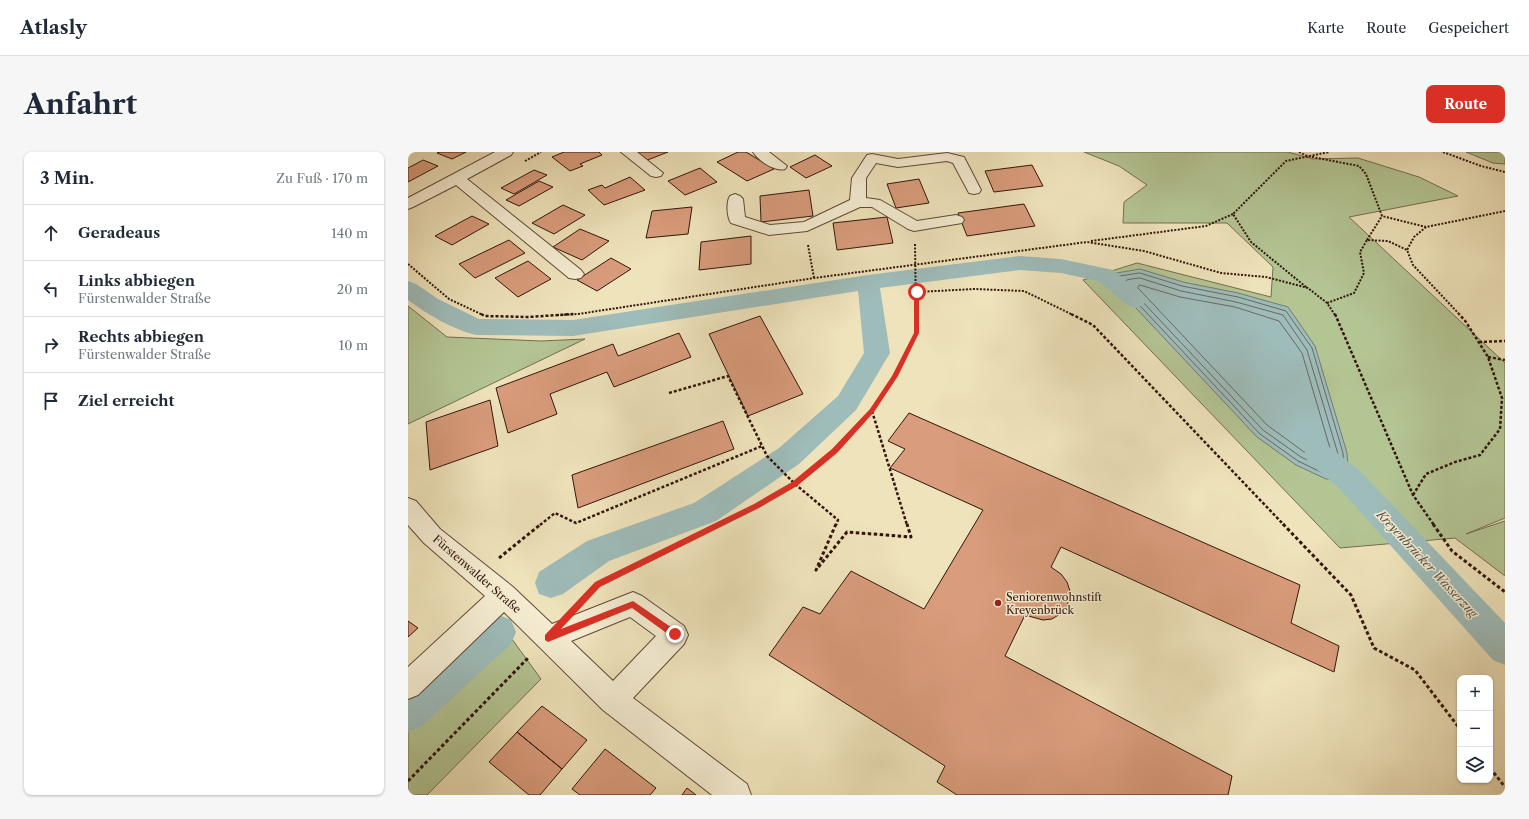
<!DOCTYPE html>
<html lang="de">
<meta charset="utf-8">
<style>
:root{--surface:#fff;--page:#f6f6f7;--text:#1f2937;--muted:#747a83;--line:#e0e1e3;--accent:#d93025}
body{margin:0;font-family:"Libre Caslon Text",serif;background:var(--page);color:var(--text)}
.controls{position:absolute;right:12px;bottom:12px;display:grid;overflow:hidden;border-radius:8px;box-shadow:0 1px 3px #0004}
.controls button{width:36px;height:36px;display:grid;place-items:center;padding:0;border:0;border-bottom:1px solid var(--line);background:var(--surface);color:var(--text);font:20px sans-serif}
.stop{position:absolute;width:12px;height:12px;margin:-9px;border:3px solid #d93025;border-radius:50%;background:#fff}
.stop.end{background:#d93025;border-color:#fff;box-shadow:0 1px 4px #0008}
.list{margin:0;padding:0;list-style:none}
h2{display:flex;justify-content:space-between;align-items:center;height:52px;margin:0;padding:0 16px;font-size:17px}
h2 small{font-size:13px;font-weight:400;color:var(--muted)}
.list li{display:grid;grid-template-columns:26px 1fr auto;gap:12px;align-items:center;box-sizing:border-box;height:56px;padding:0 16px;border-top:1px solid var(--line)}
.list b{display:block;font-size:15px;white-space:nowrap}
.list p{margin:0;font-size:13px;white-space:nowrap;color:var(--muted)}
.list em{font-size:13px;font-style:normal;color:var(--muted)}
.icon{flex:none;width:22px;height:22px;fill:none;stroke:currentColor;stroke-width:2;stroke-linecap:round;stroke-linejoin:round}
.map{position:relative;flex:none;width:1097px;height:643px;overflow:hidden;border-radius:8px}
header{display:flex;align-items:center;gap:24px;box-sizing:border-box;height:56px;padding:0 20px;background:var(--surface);border-bottom:1px solid var(--line)}
header strong{font-size:19px}
nav{display:flex;gap:22px;margin-inline-start:auto;font-size:14px}
.intro{display:flex;align-items:center;justify-content:space-between;box-sizing:border-box;height:96px;padding:0 24px}
h1{margin:0;font-size:28px}
.button{padding:10px 18px;border-radius:8px;background:var(--accent);color:#fff;font-size:14px;font-weight:700}
main{display:flex;gap:24px;padding:0 24px}
aside{flex:1;background:var(--surface);border-radius:8px;box-shadow:0 1px 3px #0004}
.map>svg:first-child{display:block}
</style>
<header>
<strong>Atlasly</strong>
<nav><a>Karte</a><a>Route</a><a>Gespeichert</a></nav>
</header>
<div class="intro"><h1>Anfahrt</h1><a class="button">Route</a></div>
<main>
<aside>
<h2>3 Min.<small>Zu Fuß · 170 m</small></h2>
<ul class="list">
<li><svg class="icon" aria-label="ahead" viewBox="0 0 24 24"><path d="M12 20V5M6 11l6-6 6 6"/></svg><div><b>Geradeaus</b></div><em>140 m</em></li>
<li><svg class="icon" aria-label="left" viewBox="0 0 24 24"><path d="M17 20v-9H6M10 6l-5 5 5 5"/></svg><div><b>Links abbiegen</b><p>Fürstenwalder Straße</p></div><em>20 m</em></li>
<li><svg class="icon" aria-label="right" viewBox="0 0 24 24"><path d="M7 20v-9h11M14 6l5 5-5 5"/></svg><div><b>Rechts abbiegen</b><p>Fürstenwalder Straße</p></div><em>10 m</em></li>
<li><svg class="icon" aria-label="arrive" viewBox="0 0 24 24"><path d="M6 21V4h12l-3 4 3 4H6"/></svg><div><b>Ziel erreicht</b></div></li>
</ul>
</aside>
<div class="map">
<svg width="1097" height="643" viewBox="0 0 1097 643">
<rect width="100%" height="100%" fill="#efe3bb"/>
<filter id="stains"><feTurbulence type="fractalNoise" baseFrequency=".005" numOctaves="4"/><feColorMatrix values="0 0 0 0 .2 0 0 0 0 .09 0 0 0 0 .02 0 0 0 .5 -.17"/></filter>
<radialGradient id="worn" r=".72"><stop offset=".6" stop-color="#630" stop-opacity="0"/><stop offset="1" stop-color="#630" stop-opacity=".3"/></radialGradient>
<path fill="#b4c594" stroke="#736e50" d="M 676,0 L 880,0 L 905,7 L 950,6 L 1011,25 L 1050,44 L 941,65 L 1097,211 L 1097,366 L 1058,382 L 1097,369 L 1097,424 L 1047,386 L 932,396 L 675,128 L 729,111 L 863,145 L 865,115 L 819,71 L 715,71 L 716,50 L 739,33 L 711,14 Z
M 1058,0 L 1097,0 L 1097,12 L 1085,11 Z
M 0,154 L 39,185 L 133,189 L 177,187 L 0,272 Z
M 90,468 L 133,527 L 19,643 L 0,643 L 0,553 Z"/>
<path fill="#9ebcba" stroke="#737a74" d="M 732,117 L 775,130 L 830,141 L 880,155 L 907,194 L 939,301 L 941,327 L 918,327 L 888,313 L 849,285 L 697,123 Z"/>
<g fill="none" stroke-linecap="round" stroke-linejoin="round">
<path stroke="#686963" stroke-width="1" d="M 732,121 L 774,134 L 830,145 L 878,159 L 904,196 L 935,301 L 936,323 L 919,323 L 890,309 L 852,282 L 707,127 L 708,125 Z
M 732,126 L 773,139 L 828,150 L 875,163 L 899,198 L 930,302 L 930,318 L 920,318 L 893,305 L 855,278 L 717,131 L 719,128 Z
M 732,133 L 772,145 L 827,155 L 871,169 L 894,201 L 924,303 L 924,312 L 896,300 L 859,273 L 730,136 Z"/>
<path fill="#9ebcba" fill-rule="evenodd" d="M 612,104 L 653,107 L 705,118 L 735,143 L 739,148 L 735,153 L 727,156 L 719,153 L 690,129 L 653,121 L 612,118 L 472,136 L 482,201 L 448,258 L 391,312 L 308,369 L 201,409 L 155,442 L 143,446 L 131,442 L 127,431 L 131,420 L 179,389 L 286,351 L 371,296 L 430,244 L 456,201 L 450,139 L 165,184 L 68,183 C 44,177 20,163 0,148 L 0,129 L 8,132 L 30,147 L 71,167 L 165,168 L 460,123 Z
M 910,291 L 920,294 L 951,318 L 1097,471 L 1097,513 L 1085,508 L 931,336 L 900,310 L 896,302 L 900,294 Z
M 91,463 L 103,468 L 108,480 L 103,492 L 13,575 L 0,580 L 0,538 L 79,468 Z"/>
</g>
<path fill="#d99c7c" stroke="#32160c" d="M 32,0 L 58,0 L 44,7 L 29,1 Z
M 156,0 L 191,0 L 194,3 L 172,12 L 175,14 L 162,19 L 144,5 Z
M 225,0 L 260,0 L 237,9 Z
M 330,0 L 338,0 L 366,17 L 339,29 L 309,10 Z
M 407,3 L 424,14 L 398,26 L 382,15 Z
M 15,8 L 30,14 L 0,30 L 0,16 Z
M 624,13 L 635,34 L 586,40 L 577,19 Z
M 292,16 L 309,30 L 277,43 L 260,29 Z
M 126,18 L 139,23 L 106,42 L 93,36 Z
M 222,25 L 237,38 L 196,53 L 180,38 L 194,33 L 197,36 Z
M 511,27 L 521,51 L 488,56 L 479,32 Z
M 131,29 L 145,35 L 111,54 L 98,48 Z
M 401,38 L 405,64 L 353,70 L 352,44 Z
M 616,52 L 627,74 L 559,84 L 550,61 Z
M 155,53 L 177,63 L 146,82 L 124,71 Z
M 284,55 L 280,82 L 238,86 L 244,59 Z
M 64,64 L 81,72 L 44,93 L 27,84 Z
M 479,65 L 485,91 L 429,98 L 425,71 Z
M 172,77 L 201,89 L 174,108 L 145,95 Z
M 343,84 L 343,112 L 291,118 L 293,90 Z
M 101,88 L 117,101 L 67,126 L 51,112 Z
M 203,106 L 223,117 L 189,139 L 169,128 Z
M 120,109 L 143,127 L 110,145 L 87,126 Z
M 352,164 L 395,242 L 340,264 L 301,182 Z
M 271,181 L 283,205 L 206,235 L 199,220 L 142,242 L 149,262 L 100,281 L 88,236 L 205,192 L 210,204 Z
M 82,248 L 90,294 L 22,318 L 18,270 Z
M 501,261 L 892,433 L 883,471 L 931,494 L 926,520 L 653,395 L 643,415 L 653,422 L 659,430 L 662,439 L 661,448 L 658,456 L 652,462 L 644,467 L 635,468 L 617,463 L 597,504 L 824,624 L 820,643 L 549,643 L 529,630 L 537,614 L 361,503 L 395,455 L 412,462 L 443,419 L 516,457 L 575,358 L 482,316 L 497,297 L 480,289 Z
M 315,269 L 326,297 L 170,356 L 164,323 Z
M 0,469 L 10,476 L 0,485 Z
M 134,554 L 179,588 L 154,617 L 109,580 Z
M 109,580 L 154,617 L 132,643 L 121,643 L 81,610 Z
M 197,597 L 248,636 L 242,643 L 172,643 L 164,637 Z
M 279,636 L 288,643 L 274,643 Z"/>
<g fill="none" stroke-linecap="round" stroke-linejoin="round">
<defs>
<path id="minor" d="M 87,0 L 105,0 L 103,3 L 59,27 L 173,118 L 176,122 L 173,126 L 167,127 L 161,126 L 48,33 L 5,55 L 0,57 L 0,46 Z
M 213,0 L 229,0 L 255,21 L 253,24 L 248,25 L 243,24 Z
M 345,0 L 361,0 L 379,14 L 377,17 C 367,20 351,9 345,0 Z
M 539,1 L 556,5 L 573,38 L 571,41 L 566,42 L 561,41 L 545,11 L 539,9 L 490,15 L 468,11 L 458,26 L 458,46 L 472,48 L 509,69 L 548,63 L 554,65 L 556,68 L 554,71 L 506,79 L 500,77 L 464,55 L 452,55 L 399,79 L 361,83 L 323,71 C 319,65 318,50 322,44 L 327,42 L 332,44 L 335,47 L 337,65 L 362,73 L 396,70 L 442,48 L 444,26 L 459,3 L 464,2 L 490,7 Z
M 0,346 L 8,349 L 32,377 L 105,435 L 144,472 L 225,440 L 234,444 L 276,474 L 280,483 L 276,492 L 225,546 L 339,632 L 343,643 L 304,643 L 195,558 L 96,460 L 10,543 L 0,547 L 0,515 L 77,444 L 16,391 L 0,373 ZM 222,465 L 248,484 L 205,529 L 163,489 Z"/>
</defs>
<use href="#minor" stroke="#614938" stroke-width="2"/>
<path stroke="#32160c" stroke-width="2" stroke-dasharray="2 1.5" stroke-linecap="butt" d="M 891,0 L 899,4 L 951,14 L 958,22 L 974,64 L 1018,75 L 1097,59
M 1035,0 L 1073,14 L 1097,20
M 117,9 L 133,0
M 1018,75 L 1006,85 L 999,98 L 1005,113 L 1052,163
M 959,88 L 974,64
M 683,89 L 798,74 L 825,62
M 507,92 L 508,163
M 400,93 L 406,126
M 0,112 L 41,147 L 75,163
M 898,135 L 843,90 L 825,62 L 878,9 L 921,0
M 509,140 L 567,137 L 616,139 L 665,163
M 919,151 L 946,141 L 956,121 L 952,100 L 959,88 L 980,89 L 999,98
M 149,163 L 170,162 L 406,126 L 679,90 L 736,99 L 813,121 L 858,125 L 900,136 L 919,151 L 927,163"/>
<path stroke="#32160c" stroke-width="2.5" stroke-dasharray="3 2" stroke-linecap="butt" d="M 73,162 L 77,164 L 120,165 L 166,162
M 663,162 L 685,173 L 876,373
M 927,162 L 1005,343 L 1026,373
M 1071,190 L 1097,189
M 1080,205 L 1097,208
M 261,241 L 320,224 L 359,304 L 387,332 L 430,368 L 428,373
M 464,259 L 499,373
M 1005,343 L 1018,322 L 1047,310 L 1072,303 L 1092,277 L 1094,246 L 1080,205 L 1058,170 L 1051,162
M 132,373 L 147,361 L 168,371 L 354,294
M 310,373 L 349,354 L 387,332 L 426,299 L 464,258 L 487,225 L 508,181 L 508,162"/>
<path stroke="#32160c" stroke-width="3" stroke-dasharray="3.5 2.5" stroke-linecap="butt" d="M 428,372 L 408,418 L 439,380 L 503,385 L 499,372
M 875,372 L 943,443 L 966,496 L 1007,518 L 1052,577
M 1025,372 L 1044,399 L 1097,440
M 91,406 L 133,372
M 181,441 L 189,432 L 312,372
M 1082,616 L 1097,635
M 0,629 L 121,505"/>
<use href="#minor" fill="#f5edd3" fill-rule="evenodd"/>
</g>
<path fill="#d93025" d="M 509,138 L 511,140 L 511,181 L 490,224 L 466,260 L 429,301 L 389,334 L 351,356 L 192,435 L 153,477 L 225,449 L 270,480 L 270,485 L 264,485 L 224,456 L 140,490 L 137,488 L 137,483 L 187,430 L 346,352 L 384,330 L 424,297 L 462,257 L 484,224 L 506,181 L 506,140 Z"/>
<circle fill="#8f2418" stroke="#f5edd3" stroke-width="1.5" cx="590" cy="451" r="4"/>
<g text-anchor="middle" stroke-width="3" stroke-linejoin="round" paint-order="stroke">
<g font-size="11" fill="#32160c" stroke="#f5edd3">
<text transform="translate(69 422) rotate(41)" y="4">Fürstenwalder Straße</text>
</g>
<g font-size="11" fill="#32160c" stroke="#f5edd3" text-anchor="start">
<text x="598" y="449">Seniorenwohnstift<tspan x="598" dy="13">Kreyenbrück</tspan></text>
</g>
<g font-size="12" font-style="italic" fill="#585049" stroke="#f5edd3">
<text transform="translate(1019 412) rotate(47)" y="4">Kreyenbrücker Wasserzug</text>
</g>
</g>
<rect width="100%" height="100%" filter="url(#stains)"/>
<rect width="100%" height="100%" fill="url(#worn)"/>
</svg>
<div class="controls">
<button>+</button>
<button>−</button>
<button><svg class="icon" aria-label="layers" viewBox="0 0 24 24"><path d="M12 4l9 5-9 5-9-5zM3 14l9 5 9-5"/></svg></button>
</div>
<div class="stop" style="left:509px;top:140px"></div>
<div class="stop end" style="left:267px;top:482px"></div>
</div>
</main>
